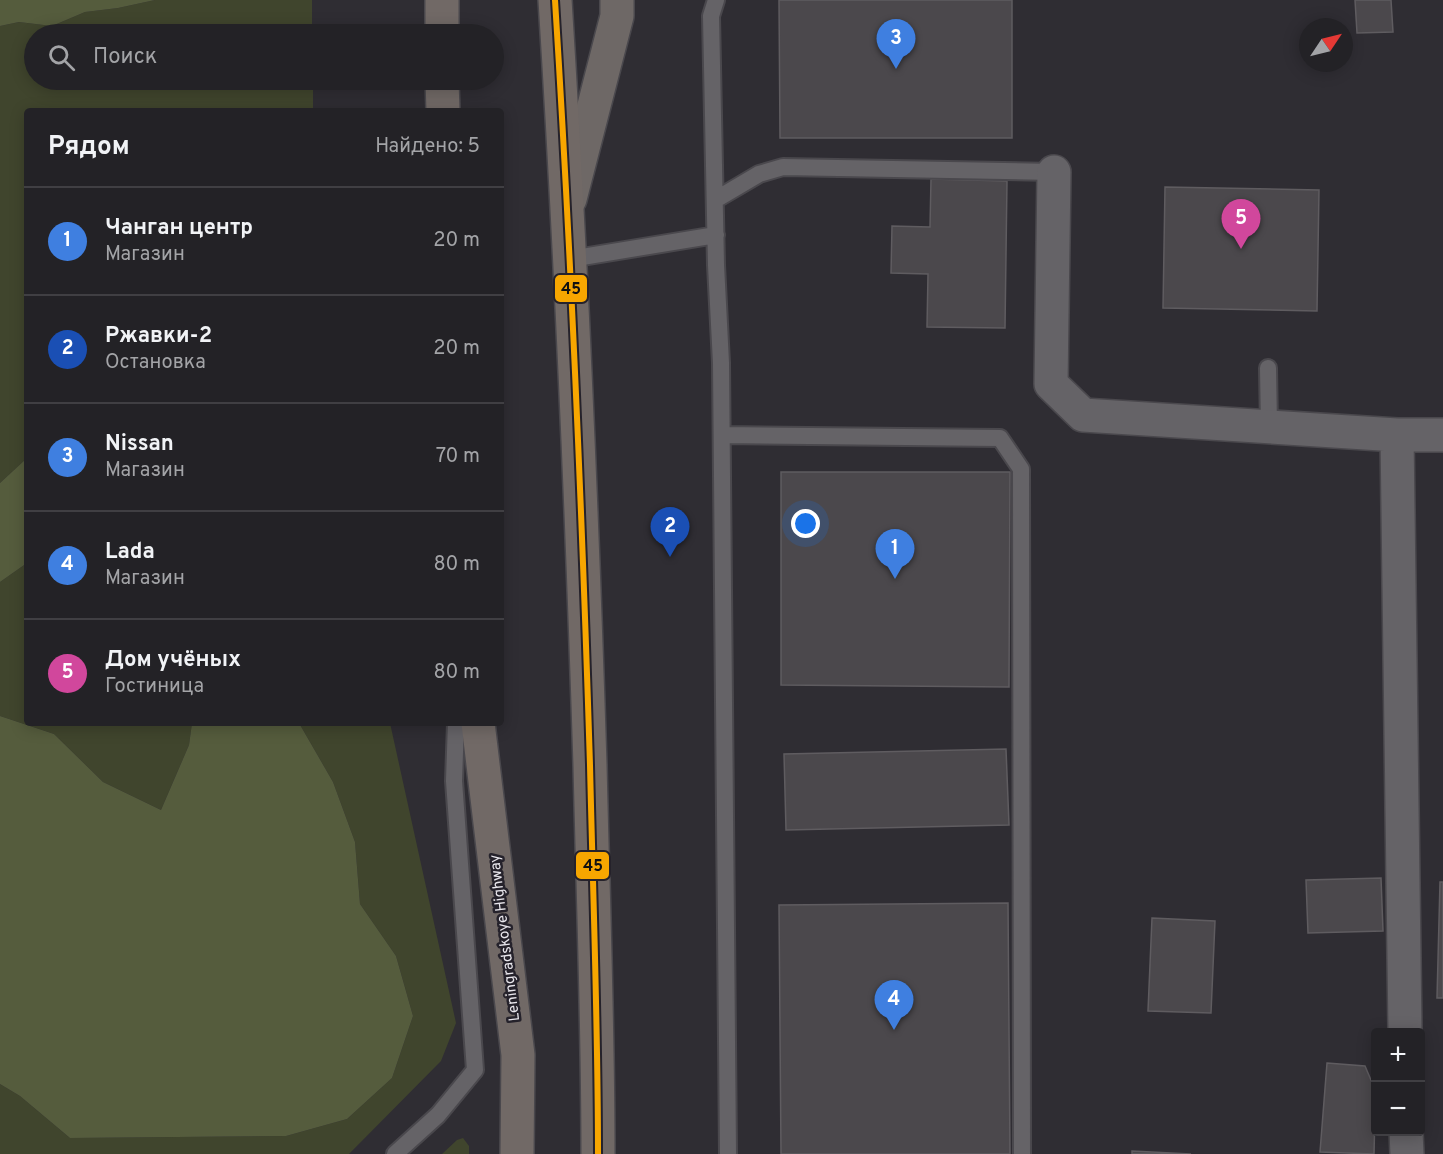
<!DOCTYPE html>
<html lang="ru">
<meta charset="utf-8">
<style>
:root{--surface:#232226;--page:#2b2a2e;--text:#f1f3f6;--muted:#a3a4a7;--line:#403f43;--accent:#a7a5ab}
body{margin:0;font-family:Overpass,sans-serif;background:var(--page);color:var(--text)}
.controls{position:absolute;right:18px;bottom:18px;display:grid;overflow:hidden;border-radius:6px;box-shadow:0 3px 15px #0003}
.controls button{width:54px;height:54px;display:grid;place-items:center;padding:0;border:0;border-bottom:2px solid var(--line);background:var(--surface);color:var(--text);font:30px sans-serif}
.compass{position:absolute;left:1299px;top:18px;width:54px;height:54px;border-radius:50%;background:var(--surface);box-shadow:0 3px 15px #0003;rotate:55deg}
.you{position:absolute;left:806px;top:524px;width:21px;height:21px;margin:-15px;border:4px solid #fff;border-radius:50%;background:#1a73e8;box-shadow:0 0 0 9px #1a73e833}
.badge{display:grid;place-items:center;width:39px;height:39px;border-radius:50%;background:var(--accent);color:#fff;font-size:20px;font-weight:700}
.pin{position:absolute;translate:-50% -50px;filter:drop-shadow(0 2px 3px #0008)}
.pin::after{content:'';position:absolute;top:32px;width:21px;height:18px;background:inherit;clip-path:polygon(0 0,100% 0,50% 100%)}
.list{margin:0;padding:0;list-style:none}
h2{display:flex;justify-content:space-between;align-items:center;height:78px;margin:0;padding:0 24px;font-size:26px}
h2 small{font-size:20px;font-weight:400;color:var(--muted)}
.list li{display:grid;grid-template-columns:39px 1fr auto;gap:18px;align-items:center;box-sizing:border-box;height:108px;padding:0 24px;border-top:2px solid var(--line)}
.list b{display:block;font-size:22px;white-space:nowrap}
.list p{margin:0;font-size:20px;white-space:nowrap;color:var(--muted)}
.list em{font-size:20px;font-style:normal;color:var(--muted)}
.icon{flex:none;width:33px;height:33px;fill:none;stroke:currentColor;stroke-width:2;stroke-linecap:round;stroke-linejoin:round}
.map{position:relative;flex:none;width:1443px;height:1154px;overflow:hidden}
.search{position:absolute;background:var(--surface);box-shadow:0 3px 15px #0003;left:24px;top:24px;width:480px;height:66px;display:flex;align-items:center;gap:15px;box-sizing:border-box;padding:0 21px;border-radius:33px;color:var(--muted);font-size:22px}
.panel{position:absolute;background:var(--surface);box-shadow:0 3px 15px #0003;left:24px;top:108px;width:480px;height:618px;border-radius:6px}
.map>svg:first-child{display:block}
</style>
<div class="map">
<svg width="1443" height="1154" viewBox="0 0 1443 1154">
<rect width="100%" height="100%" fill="#2f2d33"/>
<path fill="#40452d" d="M 155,0 L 312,0 L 312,34 L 34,34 L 34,80 L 313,80 L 313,111 L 27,111 L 27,458 L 0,483 L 0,26 L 19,22 L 52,26 L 85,12 L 118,8 Z
M 27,563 L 27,723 L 192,723 L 189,745 L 161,810 L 103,782 L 54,734 L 0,716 L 0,582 Z
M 299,723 L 390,723 L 456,1023 L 441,1061 L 349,1154 L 0,1154 L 0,1084 L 20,1096 L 70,1138 L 286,1136 L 347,1119 L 392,1078 L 413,1016 L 396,956 L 360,904 L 355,842 L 333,782 Z
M 463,1138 L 469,1146 L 469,1154 L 442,1154 L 457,1140 Z"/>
<path fill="#555c3d" d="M 0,0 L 155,0 L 118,8 L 85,12 L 52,26 L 19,22 L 0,26 Z
M 27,458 L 27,563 L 0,582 L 0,483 Z
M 0,716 L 54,734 L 103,782 L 161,810 L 189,745 L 192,723 L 299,723 L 333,782 L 355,842 L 360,904 L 396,956 L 413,1016 L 392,1078 L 347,1119 L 286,1136 L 70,1138 L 20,1096 L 0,1084 Z"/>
<path fill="#4b484c" stroke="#5f5c60" stroke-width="1.5" d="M 779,0 L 1012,0 L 1012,138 L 780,138 Z
M 1355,0 L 1391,0 L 1393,32 L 1357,33 Z
M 931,179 L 1007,181 L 1005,328 L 927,327 L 928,274 L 891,273 L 892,226 L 930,227 Z
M 1165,187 L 1319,190 L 1317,311 L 1163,308 Z
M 781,472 L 1010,472 L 1009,687 L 781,685 Z
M 1006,749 L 1009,825 L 786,830 L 784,754 Z
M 1381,878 L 1383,931 L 1308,933 L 1306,880 Z
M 1440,882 L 1443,882 L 1443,998 L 1437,998 Z
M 1008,903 L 1010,1154 L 781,1154 L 779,905 Z
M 1152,918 L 1215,921 L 1211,1013 L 1148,1011 Z
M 1327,1063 L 1365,1066 L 1371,1080 L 1376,1071 L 1374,1154 L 1320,1152 Z
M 1132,1151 L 1191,1154 L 1132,1154 Z"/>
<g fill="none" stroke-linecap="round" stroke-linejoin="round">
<defs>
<path id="service" d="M 716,0 L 711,16 L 716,265 L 721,363 L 728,1154
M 715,200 L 759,174 L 783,167 L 1054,172
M 570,259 L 716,235
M 1268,368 L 1269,427
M 722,435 L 1000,438 L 1021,469 L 1022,1154
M 395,1154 L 438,1115 L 475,1070 L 454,781 L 456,723"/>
<path id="minor" d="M 1054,172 L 1051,384 L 1083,415 L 1397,435 L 1443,435
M 1397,435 L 1405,1032
M 1406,1132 L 1407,1154"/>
<path id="primary" d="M 570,199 L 617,16 L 617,0"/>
<path id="trunk" d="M 442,0 L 442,34
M 555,0 C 571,255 582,510 590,765 C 593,895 598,1024 598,1154
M 442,80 L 443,111
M 478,723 L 518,1055 L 517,1154"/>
</defs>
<use href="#service" stroke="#4a484d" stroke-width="20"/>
<use href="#minor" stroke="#4a484d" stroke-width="36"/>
<use href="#primary" stroke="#4a484d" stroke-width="36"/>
<use href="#trunk" stroke="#4a484d" stroke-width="36"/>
<use href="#service" stroke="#656367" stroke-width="16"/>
<use href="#minor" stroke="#656367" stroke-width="33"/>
<use href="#primary" stroke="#6e6866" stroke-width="33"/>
<use href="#trunk" stroke="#716966" stroke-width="33"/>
<defs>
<path id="bus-1" d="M 555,0 C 571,255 582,510 590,765 C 593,895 598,1024 598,1154"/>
</defs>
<use href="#bus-1" stroke="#25222b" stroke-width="10"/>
<use href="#bus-1" stroke="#f7a600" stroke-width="6"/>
</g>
<g text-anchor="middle" stroke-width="5" stroke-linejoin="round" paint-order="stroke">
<g font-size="15" fill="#e8e6ec" stroke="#25222b">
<text transform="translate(504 938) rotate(-97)" y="5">Leningradskoye Highway</text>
</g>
</g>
<g stroke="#25222b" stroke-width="2">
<rect x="554" y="274" width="34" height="29" rx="6" fill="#f7a600"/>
<rect x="575" y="851" width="35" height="29" rx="6" fill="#f7a600"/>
</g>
<g font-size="16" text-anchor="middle" font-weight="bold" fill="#111">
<text x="571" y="294">45</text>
<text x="593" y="871">45</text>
</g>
</svg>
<div class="controls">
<button>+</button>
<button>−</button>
</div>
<svg class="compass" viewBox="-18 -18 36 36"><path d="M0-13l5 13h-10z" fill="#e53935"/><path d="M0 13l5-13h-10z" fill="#a3a4a7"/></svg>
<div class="you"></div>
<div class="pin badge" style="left:895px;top:579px;background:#3f7fe0">1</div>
<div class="pin badge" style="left:670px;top:557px;background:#1a4fb4">2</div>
<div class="pin badge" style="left:896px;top:69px;background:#3f7fe0">3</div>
<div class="pin badge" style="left:894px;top:1030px;background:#3f7fe0">4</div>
<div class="pin badge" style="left:1241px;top:249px;background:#d1479c">5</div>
<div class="search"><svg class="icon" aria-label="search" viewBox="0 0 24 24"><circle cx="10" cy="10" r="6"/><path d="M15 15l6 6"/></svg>Поиск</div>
<section class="panel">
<h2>Рядом<small>Найдено: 5</small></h2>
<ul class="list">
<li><span class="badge" style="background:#3f7fe0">1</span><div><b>Чанган центр</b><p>Магазин</p></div><em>20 m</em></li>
<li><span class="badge" style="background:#1a4fb4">2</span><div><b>Ржавки-2</b><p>Остановка</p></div><em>20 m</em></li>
<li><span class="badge" style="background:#3f7fe0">3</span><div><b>Nissan</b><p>Магазин</p></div><em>70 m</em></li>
<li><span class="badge" style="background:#3f7fe0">4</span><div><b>Lada</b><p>Магазин</p></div><em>80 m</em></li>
<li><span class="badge" style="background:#d1479c">5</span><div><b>Дом учёных</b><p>Гостиница</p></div><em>80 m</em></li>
</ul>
</section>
</div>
